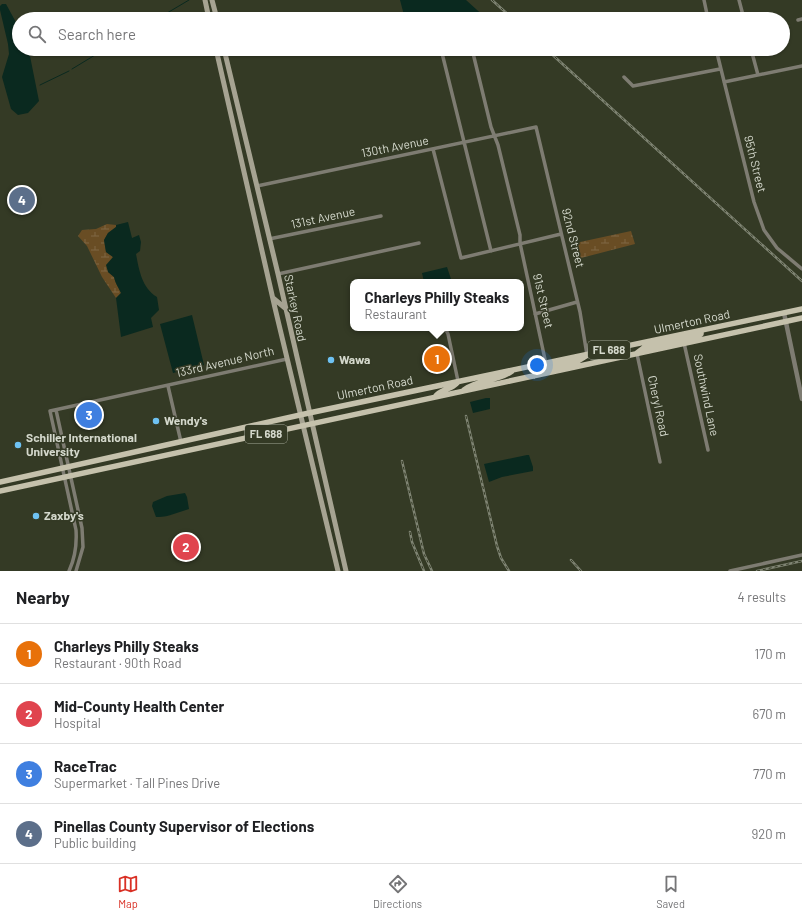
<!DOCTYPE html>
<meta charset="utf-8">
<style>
:root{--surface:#fff;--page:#f6f6f6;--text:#202124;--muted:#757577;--line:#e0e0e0;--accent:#d93025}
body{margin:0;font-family:Barlow,sans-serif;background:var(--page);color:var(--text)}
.you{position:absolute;left:537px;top:365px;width:14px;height:14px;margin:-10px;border:3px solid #fff;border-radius:50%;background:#1a73e8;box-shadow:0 0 0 6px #1a73e833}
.badge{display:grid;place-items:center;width:26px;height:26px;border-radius:50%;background:var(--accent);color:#fff;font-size:13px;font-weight:700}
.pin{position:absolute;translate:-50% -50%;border:2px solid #fff;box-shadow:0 1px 4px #0006}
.popup{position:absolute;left:350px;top:279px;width:174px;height:52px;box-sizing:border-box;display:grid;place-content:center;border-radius:8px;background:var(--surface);filter:drop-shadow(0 1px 3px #0005);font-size:13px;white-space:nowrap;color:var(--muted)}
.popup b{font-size:15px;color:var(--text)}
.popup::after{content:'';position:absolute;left:50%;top:100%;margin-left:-8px;border:8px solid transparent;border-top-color:var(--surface)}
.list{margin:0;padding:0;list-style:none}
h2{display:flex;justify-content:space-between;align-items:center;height:52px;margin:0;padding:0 16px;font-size:17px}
h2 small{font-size:13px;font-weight:400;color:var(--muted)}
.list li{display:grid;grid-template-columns:26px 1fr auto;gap:12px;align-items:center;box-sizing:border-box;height:60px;padding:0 16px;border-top:1px solid var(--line)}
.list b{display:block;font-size:15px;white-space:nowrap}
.list p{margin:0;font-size:13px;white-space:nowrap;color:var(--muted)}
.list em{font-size:13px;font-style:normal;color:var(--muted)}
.icon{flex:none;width:22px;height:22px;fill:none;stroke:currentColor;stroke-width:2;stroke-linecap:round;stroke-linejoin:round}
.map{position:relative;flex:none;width:802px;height:571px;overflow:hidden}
.search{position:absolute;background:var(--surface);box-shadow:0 1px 3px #0004;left:12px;right:12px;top:12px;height:44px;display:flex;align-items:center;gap:10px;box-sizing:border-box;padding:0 14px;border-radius:22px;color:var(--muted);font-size:15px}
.sheet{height:292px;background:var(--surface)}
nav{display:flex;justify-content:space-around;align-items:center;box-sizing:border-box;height:56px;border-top:1px solid var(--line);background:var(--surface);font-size:11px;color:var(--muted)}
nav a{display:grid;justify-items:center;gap:2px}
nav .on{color:var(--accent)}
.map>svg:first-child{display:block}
</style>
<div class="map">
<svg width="802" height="571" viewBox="0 0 802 571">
<defs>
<pattern id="wetland-marsh" width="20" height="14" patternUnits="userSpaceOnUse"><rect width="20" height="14" fill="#694d24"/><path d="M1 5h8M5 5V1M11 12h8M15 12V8" fill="none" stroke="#7e6643"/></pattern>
</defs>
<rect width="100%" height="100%" fill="#343a25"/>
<path fill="url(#wetland-marsh)" d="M 107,224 L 116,225 L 116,227 L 108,233 L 104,240 L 106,252 L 113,257 L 108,272 L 114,277 C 116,285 118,286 121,293 L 116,298 L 102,277 L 87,246 L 78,236 L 82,230 L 96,229 Z
M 631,231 L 635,244 L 581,258 L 576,250 L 576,246 L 580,242 Z"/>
<path fill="#0a291f" d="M 400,0 L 466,0 L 487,19 L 405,19 Z
M 2,4 L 6,4 L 18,26 L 19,29 L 19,49 L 25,49 L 27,54 L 30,56 L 39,101 L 28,113 L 18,115 L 11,109 L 2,77 L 9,54 L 8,44 L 0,10 L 0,6 Z
M 128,222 L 132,238 L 139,235 L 141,242 L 140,251 L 136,254 C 139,270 142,288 157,297 L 159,310 L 151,318 L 153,327 L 121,337 L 116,298 L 121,293 C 118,286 116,285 114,277 L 108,272 L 106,265 L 113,257 L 106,252 L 104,240 L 108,233 L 116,227 L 116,225 Z
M 447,267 L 452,282 L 424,282 L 422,273 Z
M 192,315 L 204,365 L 173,373 L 160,324 Z
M 486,398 L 490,398 L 490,409 L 473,413 L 470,402 Z
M 527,455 L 529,455 L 533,467 L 533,471 L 502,477 L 489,482 L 484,464 Z
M 185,493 L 187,497 L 189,509 C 178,512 167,518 156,517 L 152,506 L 153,502 L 167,496 Z"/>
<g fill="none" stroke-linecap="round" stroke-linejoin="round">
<path stroke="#0a291f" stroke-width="1" d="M 157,19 L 189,0
M 72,69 L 105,49
M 40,85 L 69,71"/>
<path stroke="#7e7c72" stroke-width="3.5" d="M 704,0 L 708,19
M 739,0 L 744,19
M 798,20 L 802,19
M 441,49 L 491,251
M 472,49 L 491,127 L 498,145 L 520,235 L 520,243 L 546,364
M 716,49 L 754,202 L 764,230 L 777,248 L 802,269
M 751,49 L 758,75
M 624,77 L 633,86 L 720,69
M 724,82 L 802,66
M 433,149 L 461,258 L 561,234
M 257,186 L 536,127 L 580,312 L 587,355
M 269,239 L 381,216
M 278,274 L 419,243
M 535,314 L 577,302
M 445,328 L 448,334 L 458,381
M 684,343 L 708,450
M 637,354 L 660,462
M 168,386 L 181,442
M 56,410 L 82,528 L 83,547 L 76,571
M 69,571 C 75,558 77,545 76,530 L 50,411 L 287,359
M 730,571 L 802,555"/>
<path stroke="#7e7c72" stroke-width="4.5" d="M 784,313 L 802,399"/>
<path stroke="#a6a392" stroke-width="5" d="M 205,0 L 209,19
M 212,0 L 217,19
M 216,49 L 275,308 L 338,571
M 224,49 L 278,274 L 346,571
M 273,298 L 285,308"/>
<path stroke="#c5c1ac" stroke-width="5.5" d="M 637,353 L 645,347 L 698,336 L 701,334 L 701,331
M 534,376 L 540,369 L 578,361 L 586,356
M 464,390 C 478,379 498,382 512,371
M 435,397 C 440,389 451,390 457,383
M 0,482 L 309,413 L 802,309
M 0,491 L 802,318"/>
<defs>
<path id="rail" d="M 492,0 L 513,19
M 546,49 L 802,281
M 466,416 L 497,546 L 501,558 L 509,571
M 402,461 L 424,554 L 432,571
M 410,532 L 412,542 L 424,571
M 571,560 L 581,571
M 757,571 L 802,561"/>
</defs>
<use href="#rail" stroke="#7f8473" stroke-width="2.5"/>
<use href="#rail" stroke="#343a25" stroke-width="1" stroke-dasharray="3" stroke-linecap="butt"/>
</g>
<g fill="#6ec2f3" stroke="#343a25" stroke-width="1.5">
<circle cx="331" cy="360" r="4"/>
<circle cx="156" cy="421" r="4"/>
<circle cx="18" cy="445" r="4"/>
<circle cx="36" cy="516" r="4"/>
</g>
<g text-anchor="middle" stroke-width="3" stroke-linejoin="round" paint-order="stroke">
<g fill="#343a25" stroke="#a4a99a" stroke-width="1">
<rect x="588" y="341" width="42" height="18" rx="3"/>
<rect x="245" y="425" width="42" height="18" rx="3"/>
</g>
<g font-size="11" font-weight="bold" fill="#d4d8cc">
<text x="609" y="354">FL 688</text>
<text x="266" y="438">FL 688</text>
</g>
<g font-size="12" fill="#d4d8cc" stroke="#343a25">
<text transform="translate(395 147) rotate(-11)" y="4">130th Avenue</text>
<text transform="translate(755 164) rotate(76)" y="4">95th Street</text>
<text transform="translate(323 218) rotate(-12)" y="4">131st Avenue</text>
<text transform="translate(573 238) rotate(76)" y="4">92nd Street</text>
<text transform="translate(543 301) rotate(77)" y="4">91st Street</text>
<text transform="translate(295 308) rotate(78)" y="4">Starkey Road</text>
<text transform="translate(692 322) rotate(-12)" y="4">Ulmerton Road</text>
<text transform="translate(225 362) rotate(-13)" y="4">133rd Avenue North</text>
<text transform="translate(375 388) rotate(-12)" y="4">Ulmerton Road</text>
<text transform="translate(706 395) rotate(78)" y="4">Southwind Lane</text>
<text transform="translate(658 406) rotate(78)" y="4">Cheryl Road</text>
</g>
<g font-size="12" font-weight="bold" fill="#d4d8cc" stroke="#343a25" text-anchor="start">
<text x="339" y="364">Wawa</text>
<text x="164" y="425">Wendy's</text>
<text x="26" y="442">Schiller International<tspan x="26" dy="14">University</tspan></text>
<text x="44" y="520">Zaxby's</text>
</g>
</g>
</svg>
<div class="you"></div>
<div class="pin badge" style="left:437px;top:359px;background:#e8710a">1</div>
<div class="popup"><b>Charleys Philly Steaks</b>Restaurant</div>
<div class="pin badge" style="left:186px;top:547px;background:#e0444e">2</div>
<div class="pin badge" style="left:89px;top:415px;background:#3f7fe0">3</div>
<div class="pin badge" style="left:22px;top:200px;background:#5c6f8a">4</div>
<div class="search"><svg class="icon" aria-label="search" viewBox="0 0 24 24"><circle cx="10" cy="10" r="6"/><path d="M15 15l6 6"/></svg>Search here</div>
</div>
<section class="sheet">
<h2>Nearby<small>4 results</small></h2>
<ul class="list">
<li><span class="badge" style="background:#e8710a">1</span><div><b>Charleys Philly Steaks</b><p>Restaurant · 90th Road</p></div><em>170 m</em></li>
<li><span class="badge" style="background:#e0444e">2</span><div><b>Mid-County Health Center</b><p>Hospital</p></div><em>670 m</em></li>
<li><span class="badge" style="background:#3f7fe0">3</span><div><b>RaceTrac</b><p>Supermarket · Tall Pines Drive</p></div><em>770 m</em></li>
<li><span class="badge" style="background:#5c6f8a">4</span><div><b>Pinellas County Supervisor of Elections</b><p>Public building</p></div><em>920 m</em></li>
</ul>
</section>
<nav>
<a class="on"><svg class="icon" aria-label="map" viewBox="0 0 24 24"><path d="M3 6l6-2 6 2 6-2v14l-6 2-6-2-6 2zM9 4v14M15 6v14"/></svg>Map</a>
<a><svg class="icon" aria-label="directions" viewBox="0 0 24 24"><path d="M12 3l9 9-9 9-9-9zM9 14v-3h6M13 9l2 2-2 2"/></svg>Directions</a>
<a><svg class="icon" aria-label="saved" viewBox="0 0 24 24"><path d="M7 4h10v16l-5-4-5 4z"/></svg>Saved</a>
</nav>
